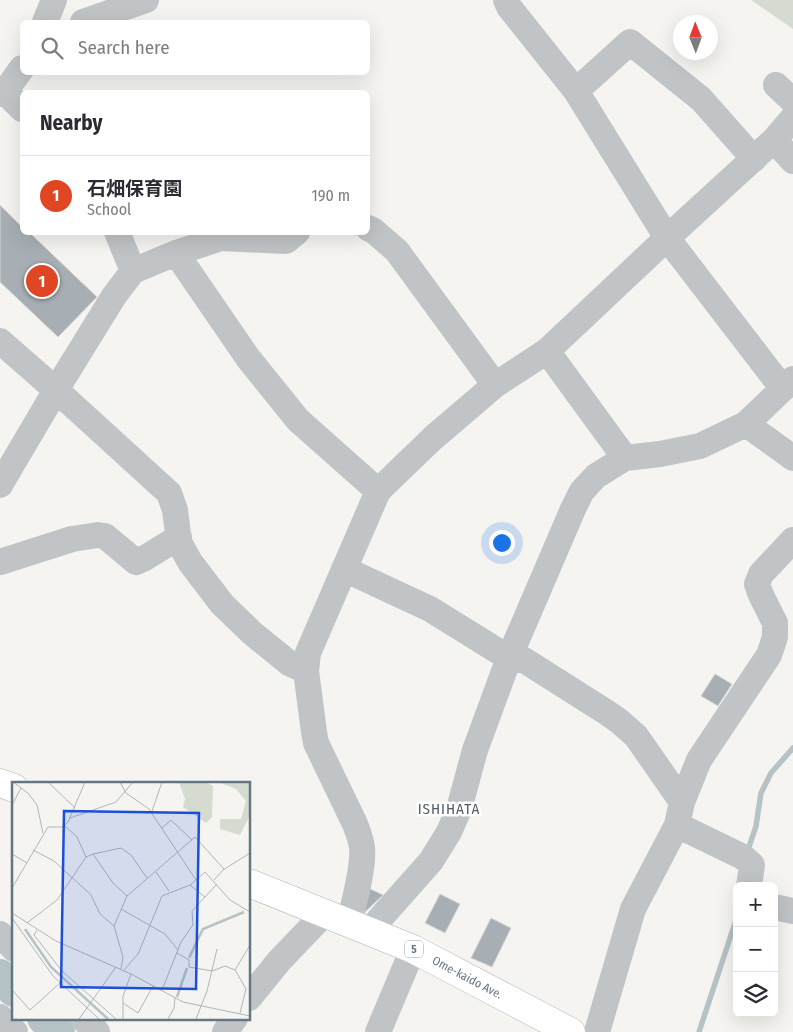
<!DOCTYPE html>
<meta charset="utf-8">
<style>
:root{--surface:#fff;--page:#f2f2f3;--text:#2b2b33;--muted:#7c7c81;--line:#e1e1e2;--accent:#e14624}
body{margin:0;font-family:"Fira Sans Condensed","Noto Sans JP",sans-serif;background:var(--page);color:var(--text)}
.controls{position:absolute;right:15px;bottom:15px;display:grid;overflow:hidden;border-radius:8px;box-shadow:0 5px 20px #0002}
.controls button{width:45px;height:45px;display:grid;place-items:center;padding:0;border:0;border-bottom:1px solid var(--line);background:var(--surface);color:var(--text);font:25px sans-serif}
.compass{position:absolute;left:673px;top:15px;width:45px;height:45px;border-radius:50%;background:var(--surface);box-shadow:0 5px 20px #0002;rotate:359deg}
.you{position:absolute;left:501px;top:542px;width:18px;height:18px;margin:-12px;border:4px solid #fff;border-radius:50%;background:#1a73e8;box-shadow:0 0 0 8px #1a73e833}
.badge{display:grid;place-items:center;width:32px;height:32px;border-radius:50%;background:var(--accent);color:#fff;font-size:16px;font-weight:700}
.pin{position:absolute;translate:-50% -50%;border:2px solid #fff;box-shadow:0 1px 5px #0006}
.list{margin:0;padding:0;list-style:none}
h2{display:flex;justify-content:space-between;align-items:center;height:65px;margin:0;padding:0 20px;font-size:21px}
h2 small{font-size:16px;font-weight:400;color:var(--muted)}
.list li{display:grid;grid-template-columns:32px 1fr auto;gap:15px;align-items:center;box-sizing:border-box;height:80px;padding:0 20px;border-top:1px solid var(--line)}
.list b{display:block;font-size:19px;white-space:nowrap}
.list p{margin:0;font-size:16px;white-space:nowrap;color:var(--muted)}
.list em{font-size:16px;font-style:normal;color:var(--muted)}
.icon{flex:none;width:28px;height:28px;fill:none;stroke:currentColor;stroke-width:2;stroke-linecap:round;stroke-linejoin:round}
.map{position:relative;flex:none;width:793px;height:1032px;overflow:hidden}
.search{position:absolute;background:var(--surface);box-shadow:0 5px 20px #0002;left:20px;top:20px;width:350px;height:55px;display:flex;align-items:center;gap:12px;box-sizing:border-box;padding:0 18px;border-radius:8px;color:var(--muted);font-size:19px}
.panel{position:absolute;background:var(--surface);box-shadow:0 5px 20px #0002;left:20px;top:90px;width:350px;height:145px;border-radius:8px}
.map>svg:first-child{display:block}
</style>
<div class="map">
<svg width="793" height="1032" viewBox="0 0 793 1032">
<rect width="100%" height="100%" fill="#f5f4f1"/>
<path fill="#d6dbd2" d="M 751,0 L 793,0 L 793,29 Z"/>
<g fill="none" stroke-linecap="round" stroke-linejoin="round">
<path stroke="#b5c3c6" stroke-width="5.5" d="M 748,850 L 756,826 L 761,793 L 771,773 L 793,748
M 699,1032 L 737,917"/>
<path stroke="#b5c3c6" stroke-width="34" d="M 0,976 L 14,990
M 44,1018 L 58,1032"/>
</g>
<path fill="#a7afb4" stroke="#d6d6d3" d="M 0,205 L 22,227 L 22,232 L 29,232 L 97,297 L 58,337 L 0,282 Z
M 715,674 L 732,684 L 718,706 L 701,696 Z
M 362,885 L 383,895 L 364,913 Z
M 440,894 L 460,904 L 445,933 L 425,923 Z
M 491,918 L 511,928 L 492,967 L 471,958 Z"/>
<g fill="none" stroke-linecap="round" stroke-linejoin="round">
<defs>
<g id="major">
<path d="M 0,783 L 14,788"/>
<path id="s1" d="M 249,883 L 413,949 L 571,1032"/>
</g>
</defs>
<use href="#major" stroke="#b1b6b9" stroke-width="29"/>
<path stroke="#c0c4c7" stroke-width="26" d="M 506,0 L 509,7 L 576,91 L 667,238 L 783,389
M 45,22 L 54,0
M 83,22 L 146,0
M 776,85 L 793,101
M 6,90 L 13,100 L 22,109
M 576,91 L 630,42 L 701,99 L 754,159
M 0,94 L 6,90 L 22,68
M 774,140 L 793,161
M 368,228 L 374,231 L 397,251 L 495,385
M 117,232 L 133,271
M 176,253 L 248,358 L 298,420 L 378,491
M 0,341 L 56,390 L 169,493 L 175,510 L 179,542 L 190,562 L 222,604 L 252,633 L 289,663 L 306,671
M 547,351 L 625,458
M 746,424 L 793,458
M 0,485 L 56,390 L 114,296 L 133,271 L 176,253 L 221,238 L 286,241 L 297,232
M 0,562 L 72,539 L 98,535 L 105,536 L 136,562 L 145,558 L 179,537
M 344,569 L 430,609 L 509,658 L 524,660 L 606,712 L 619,721 L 636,736 L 682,802
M 677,825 L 743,857 L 752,865 L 749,886
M 774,907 L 793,911
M 349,923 C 354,903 364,867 362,848 C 361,839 358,832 355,824 L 316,743 L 314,732 L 306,671 L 308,653 L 378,491 L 433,438 L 495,385 L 547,351 L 667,238 L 774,140 L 793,118
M 369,931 L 431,861 L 449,832 L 459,809 L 475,750 L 509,658 L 573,509 L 582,491 L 596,476 L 625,458 L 660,454 L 700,446 L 746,424 L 793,379
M 0,934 L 14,949
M 249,998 L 279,961 L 325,913
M 0,1017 L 15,1032
M 82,1018 L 97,1032
M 225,1032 L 235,1018
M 378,1032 L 413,949
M 597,1032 L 633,909 L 677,825 L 682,802 L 699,760 L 769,655 L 775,637 L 775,623 L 761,595 L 757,584 L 761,574 L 793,540"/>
<use href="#major" stroke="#fff" stroke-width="28"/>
</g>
<g text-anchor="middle" stroke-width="5" stroke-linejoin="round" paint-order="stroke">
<rect fill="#fff" stroke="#929fa8" stroke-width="1" x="405" y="940.5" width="18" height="17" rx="4"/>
<g font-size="11" font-weight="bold" fill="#647682">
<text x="414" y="953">5</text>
</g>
<g font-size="12" fill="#647682" stroke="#fff">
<text dy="4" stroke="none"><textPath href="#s1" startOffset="238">Ome-kaido Ave.</textPath></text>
</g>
<g font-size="15" letter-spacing="1" fill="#515e67" stroke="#fff">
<text x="449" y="814">ISHIHATA</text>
</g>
</g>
<g transform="translate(12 782)">
<rect width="238" height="238" fill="#f5f4f1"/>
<path d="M 167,0 L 194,0 L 201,4 L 200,35 L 194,41 L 171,25 L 173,17 ZM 237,0 L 237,35 L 228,53 L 208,47 L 208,37 L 229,37 L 234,19 L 224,7 L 206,0 Z" fill="#d6dbd2"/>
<path fill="none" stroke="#b5c3c6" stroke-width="2.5" d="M 13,147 L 39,185 L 96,237M 177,176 L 191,147 L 232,130M 165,215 L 175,186"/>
<path fill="none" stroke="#aeb7bb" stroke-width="1" d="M 1,0 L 16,11 L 25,23 L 31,51M 36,0 L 63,26M 108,0 L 114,11 L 137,27 L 184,98M 0,23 L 9,6M 139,32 L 150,0M 58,36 L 104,20 L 121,0M 53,44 L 65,55 L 74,75M 150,46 L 159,38 L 180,58M 21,68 L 42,79 L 79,113 L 88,132 L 102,144M 0,72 L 15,81M 81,72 L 101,101 L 115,114M 144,90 L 157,109M 202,98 L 211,88 L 238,71M 178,103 L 193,115M 0,106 L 36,45 L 51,45 L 56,40 L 73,0M 109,127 L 153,152 L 166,168M 0,131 L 44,159 L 119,192 L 171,220 L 238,234M 0,136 L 41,194 L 87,237M 15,141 L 45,118 L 74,75 L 81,72 L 109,66 L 119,73 L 135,96M 25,148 L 22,153 L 50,189 L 104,237M 165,171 L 177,178 L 177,185 L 200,189 L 213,184 L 223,188 L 234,207 L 228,231M 109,187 L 111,175 L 102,144 L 115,114 L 183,55 L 212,87M 112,188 L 126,172 L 150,114 L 178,103 L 193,90 L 218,118 L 238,130M 223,188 L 238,163M 0,208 L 18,228 L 48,201M 150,208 L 169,160 L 181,143 L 180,129 L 205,102M 111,221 L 126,231 L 141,204M 67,237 L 104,185M 111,237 L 111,214 L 119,192M 156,237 L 162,226 L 163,216M 184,237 L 195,209 L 205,167"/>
<path fill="#1d4ed8" fill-opacity="0.15" stroke="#1d4ed8" stroke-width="2.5" d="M 52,29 L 187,31 L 184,207 L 49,205 Z"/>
<rect width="238" height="238" fill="none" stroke="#647682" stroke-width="2.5"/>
</g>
</svg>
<div class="controls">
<button>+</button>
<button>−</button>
<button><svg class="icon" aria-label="layers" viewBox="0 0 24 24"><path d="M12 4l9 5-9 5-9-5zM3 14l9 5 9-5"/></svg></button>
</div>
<svg class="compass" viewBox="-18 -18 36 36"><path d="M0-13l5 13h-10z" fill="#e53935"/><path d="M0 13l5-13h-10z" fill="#7c7c81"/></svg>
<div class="you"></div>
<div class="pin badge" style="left:42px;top:281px">1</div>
<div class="search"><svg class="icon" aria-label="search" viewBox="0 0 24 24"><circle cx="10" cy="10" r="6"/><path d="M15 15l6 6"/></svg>Search here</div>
<section class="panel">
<h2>Nearby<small></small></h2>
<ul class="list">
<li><span class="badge">1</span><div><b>石畑保育園</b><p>School</p></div><em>190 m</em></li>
</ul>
</section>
</div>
